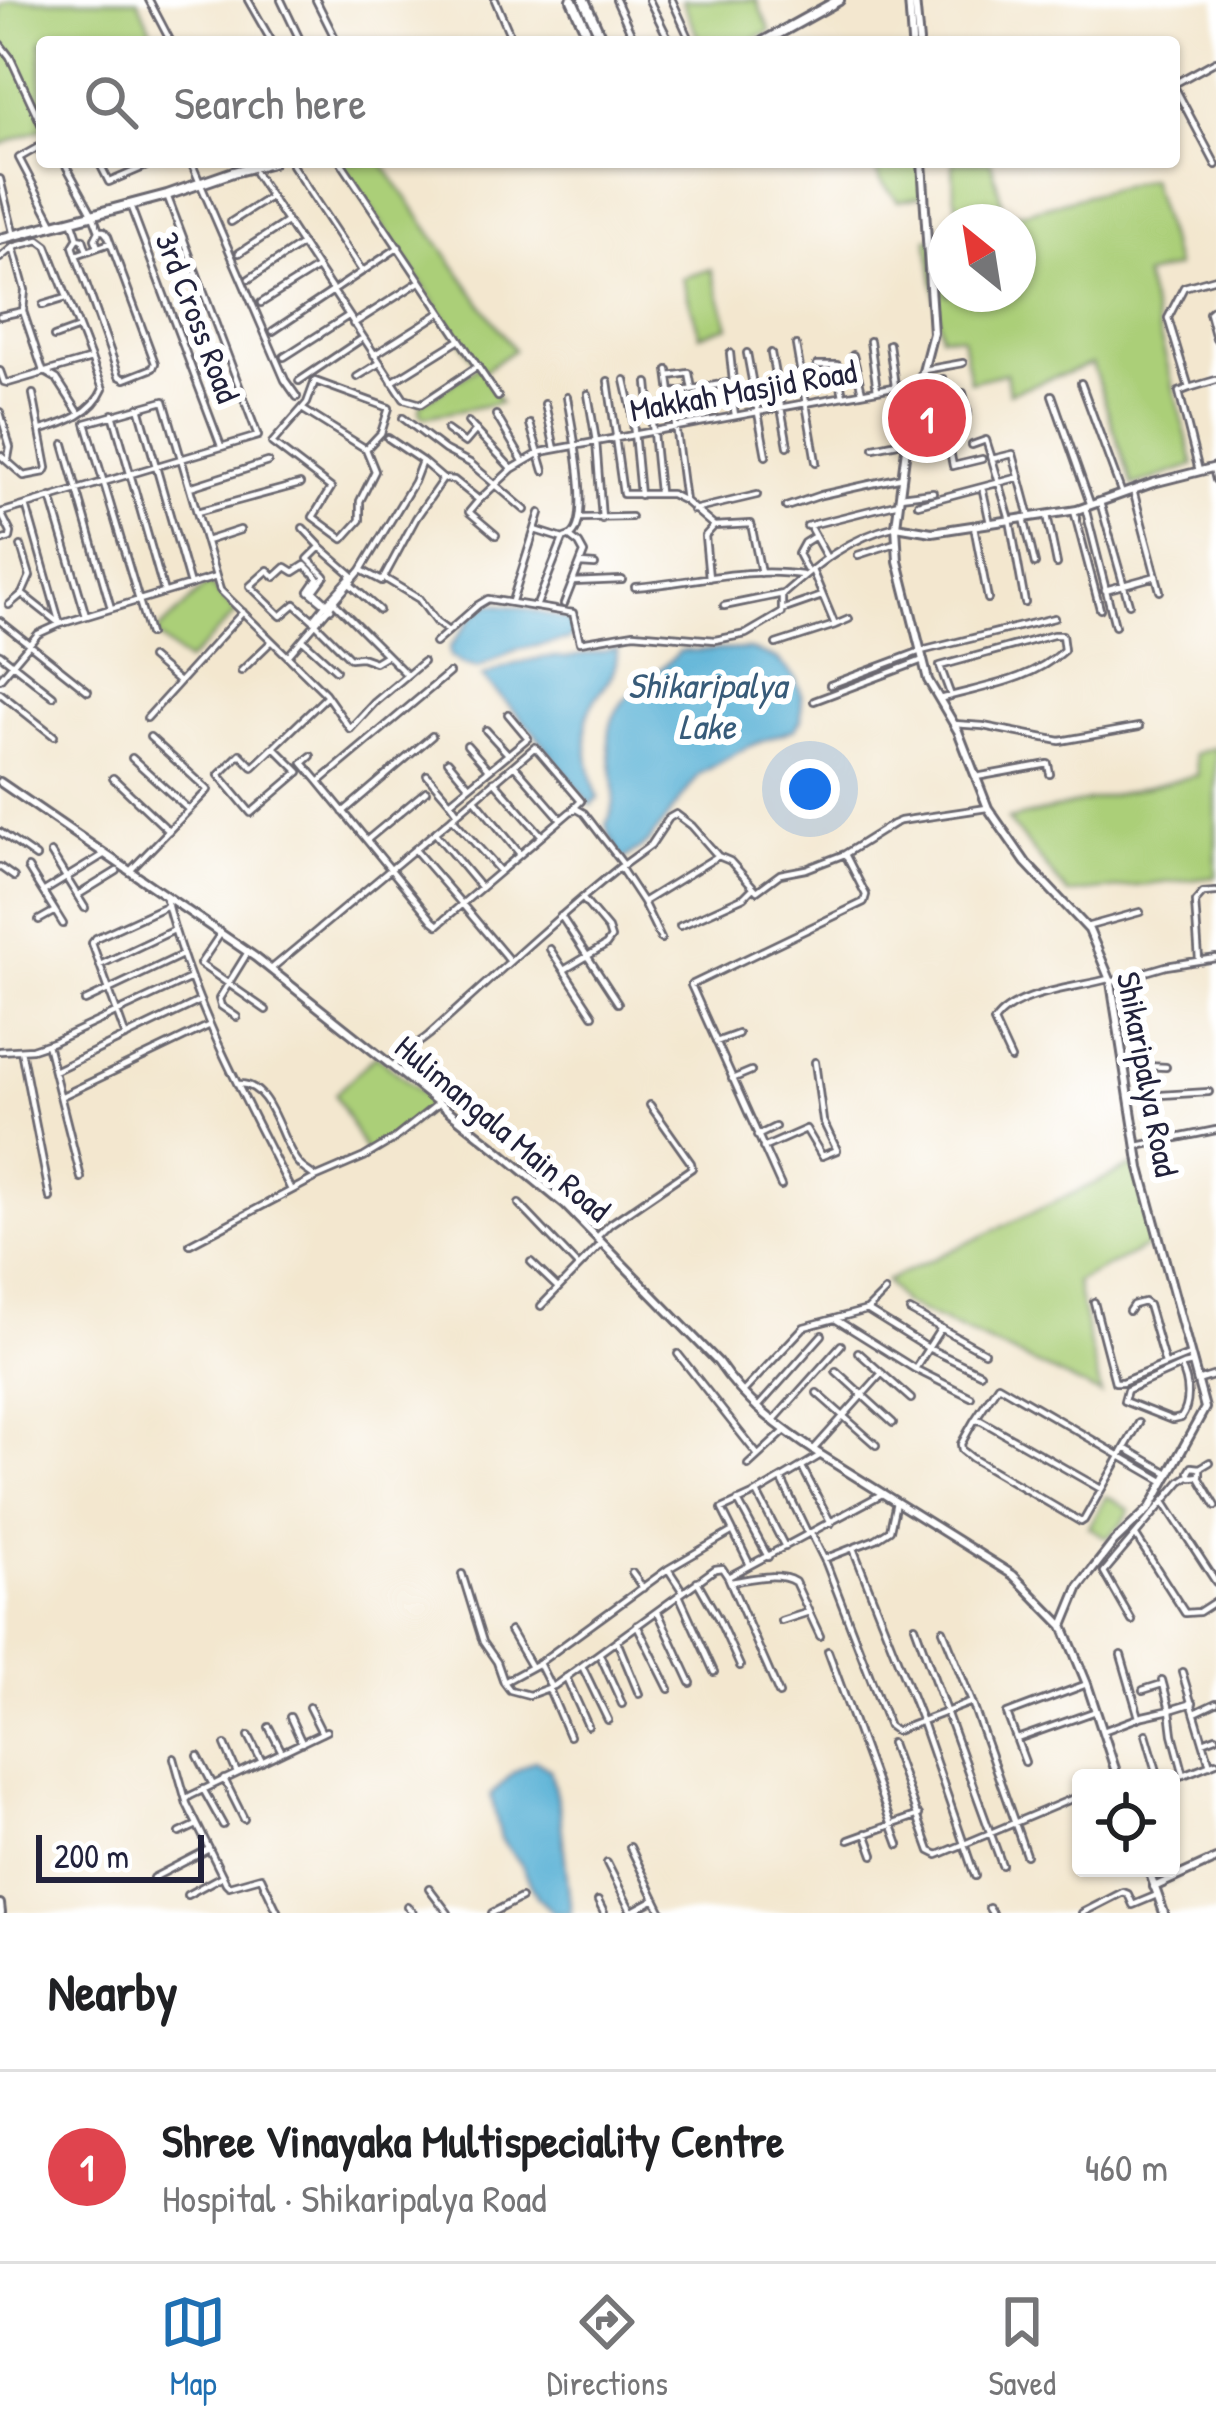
<!DOCTYPE html>
<meta charset="utf-8">
<style>
:root{--surface:#fff;--page:#f2f2f2;--text:#202124;--muted:#757577;--line:#e0e0e0;--accent:#1f6fb2}
body{margin:0;font-family:"Patrick Hand",sans-serif;background:var(--page);color:var(--text)}
.controls{position:absolute;right:36px;bottom:36px;display:grid;overflow:hidden;border-radius:12px;box-shadow:0 3px 9px #0004}
.controls button{width:108px;height:108px;display:grid;place-items:center;padding:0;border:0;border-bottom:3px solid var(--line);background:var(--surface);color:var(--text);font:60px sans-serif}
.compass{position:absolute;left:928px;top:204px;width:108px;height:108px;border-radius:50%;background:var(--surface);box-shadow:0 3px 9px #0004;rotate:330deg}
.scale{position:absolute;left:36px;bottom:30px;width:168px;box-sizing:border-box;padding-left:12px;border:6px solid #22223b;border-top:0;font-size:33px;line-height:42px;white-space:nowrap;color:#22223b;-webkit-text-stroke:9px #fff;paint-order:stroke}
.you{position:absolute;left:810px;top:789px;width:42px;height:42px;margin:-30px;border:9px solid #fff;border-radius:50%;background:#1a73e8;box-shadow:0 0 0 18px #1a73e833}
.badge{display:grid;place-items:center;width:78px;height:78px;border-radius:50%;background:var(--accent);color:#fff;font-size:39px;font-weight:700}
.pin{position:absolute;translate:-50% -50%;border:6px solid #fff;box-shadow:0 3px 12px #0006}
.list{margin:0;padding:0;list-style:none}
h2{display:flex;justify-content:space-between;align-items:center;height:156px;margin:0;padding:0 48px;font-size:51px}
h2 small{font-size:39px;font-weight:400;color:var(--muted)}
.list li{display:grid;grid-template-columns:78px 1fr auto;gap:36px;align-items:center;box-sizing:border-box;height:192px;padding:0 48px;border-top:3px solid var(--line)}
.list b{display:block;font-size:45px;white-space:nowrap}
.list p{margin:0;font-size:39px;white-space:nowrap;color:var(--muted)}
.list em{font-size:39px;font-style:normal;color:var(--muted)}
.icon{flex:none;width:66px;height:66px;fill:none;stroke:currentColor;stroke-width:2;stroke-linecap:round;stroke-linejoin:round}
.map{position:relative;flex:none;width:1216px;height:1913px;overflow:hidden}
.search{position:absolute;background:var(--surface);box-shadow:0 3px 9px #0004;left:36px;right:36px;top:36px;height:132px;display:flex;align-items:center;gap:30px;box-sizing:border-box;padding:0 42px;border-radius:12px;color:var(--muted);font-size:45px}
.sheet{height:348px;background:var(--surface)}
nav{display:flex;justify-content:space-around;align-items:center;box-sizing:border-box;height:168px;border-top:3px solid var(--line);background:var(--surface);font-size:33px;color:var(--muted)}
nav a{display:grid;justify-items:center;gap:6px}
nav .on{color:var(--accent)}
.map>svg:first-child{display:block}
</style>
<div class="map">
<svg width="1216" height="1913" viewBox="0 0 1216 1913">
<rect width="100%" height="100%" fill="#fff"/>
<filter id="ink" filterUnits="userSpaceOnUse"><feTurbulence type="fractalNoise" baseFrequency=".00833" numOctaves="2"/><feDisplacementMap in="SourceGraphic" scale="24" xChannelSelector="R" yChannelSelector="G"/><feConvolveMatrix kernelMatrix="1 2 1 2 8 2 1 2 1" color-interpolation-filters="sRGB"/></filter>
<filter id="wash" filterUnits="userSpaceOnUse"><feTurbulence type="fractalNoise" baseFrequency=".004" numOctaves="4" result="noise"/><feDisplacementMap in="SourceGraphic" scale="48" xChannelSelector="R" yChannelSelector="G"/><feGaussianBlur stdDeviation="2.7" result="paint"/><feColorMatrix in="noise" values="0 0 0 0 0 0 0 0 0 0 0 0 0 0 0 0 0 1.4 0 .05"/><feComposite in="paint" operator="in"/></filter>
<g filter="url(#wash)">
<rect width="100%" height="100%" fill="#f3e7cf"/>
<path fill="#abcf78" stroke="#66785a" stroke-width="3" d="M 11,0 L 138,0 L 156,42 L 42,42 L 42,129 L 0,145 L 0,6 Z
M 682,0 L 756,0 L 770,31 L 748,42 L 700,42 Z
M 340,162 L 381,162 L 514,350 L 482,372 L 500,403 L 424,417 L 420,412 L 421,404 L 478,367 Z
M 872,162 L 922,162 L 924,196 L 898,201 L 880,180 Z
M 953,162 L 991,162 L 1002,202 L 992,214 L 961,222 L 954,194 Z
M 1150,178 L 1176,267 L 1144,276 L 1194,465 L 1133,486 L 1092,364 L 1009,393 L 1006,373 L 970,382 L 962,337 L 941,335 L 927,239 L 946,234 L 946,294 L 1018,294 L 1018,222 L 988,222 Z
M 711,269 L 729,326 L 700,335 L 682,278 Z
M 209,583 L 236,613 L 187,662 L 155,634 Z
M 1216,747 L 1216,877 L 1068,894 L 1008,820 L 1198,775 L 1194,754 Z
M 376,1055 L 435,1104 L 387,1142 L 366,1153 L 335,1094 Z
M 1134,1165 L 1154,1243 L 1076,1282 L 1101,1394 L 903,1303 L 886,1281 Z
M 1107,1496 L 1130,1510 L 1122,1524 L 1107,1538 L 1089,1527 Z"/>
<path fill="#58b1d5" stroke="#3d6a88" stroke-width="3" d="M 490,604 L 518,607 L 571,621 L 573,634 L 568,640 L 516,650 L 478,668 L 463,665 L 450,656 L 449,648 L 475,614 Z
M 617,649 C 618,681 599,686 589,711 C 582,730 590,781 599,798 L 591,805 L 533,731 L 482,677 C 501,667 544,653 565,658 Z
M 749,649 L 777,659 L 795,677 L 802,695 L 801,720 L 795,729 L 747,747 L 700,774 L 648,843 L 621,861 C 619,847 609,839 606,824 C 628,790 598,752 614,716 C 628,686 659,675 680,651 Z
M 535,1760 L 550,1769 L 560,1813 L 571,1913 L 554,1913 L 538,1898 L 521,1864 L 501,1839 L 491,1795 L 514,1772 Z"/>
</g>
<g filter="url(#ink)">
<g fill="none" stroke-linecap="round" stroke-linejoin="round">
<defs>
<path id="minor" d="M 149,0 L 171,42
M 248,0 L 272,42
M 281,0 L 301,42
M 316,0 L 337,42
M 495,0 L 513,42
M 616,0 L 635,42
M 649,0 L 670,42
M 672,0 L 691,42
M 0,44 L 10,57 L 42,126
M 1174,84 L 1216,61
M 1174,86 L 1216,165
M 42,145 L 19,158 L 54,225
M 64,162 L 93,215 L 99,231 L 95,239 L 98,247
M 99,162 L 109,182 L 156,162
M 191,162 L 285,380 L 297,397
M 341,162 L 498,397
M 292,165 L 362,271
M 255,173 L 404,399 L 421,404 L 478,366
M 0,179 L 13,232
M 130,205 L 221,446
M 72,220 L 78,238 L 83,239 L 87,251
M 231,222 L 270,197
M 78,238 L 73,246 L 76,255 L 119,376 L 125,379 L 153,368 L 155,363 L 108,236 L 104,231 L 99,231
M 13,247 L 25,290 L 23,311
M 239,253 L 285,223
M 76,255 L 110,243
M 0,258 L 13,247 L 39,240 L 47,246 L 103,389 C 93,413 66,423 42,430
M 249,279 L 299,246
M 261,303 L 317,268
M 43,305 L 66,298
M 1216,307 L 1209,313 L 1216,339
M 0,316 L 23,311 L 43,371 L 57,379 L 79,413
M 353,324 L 419,282
M 273,331 L 399,247
M 54,337 L 79,328
M 870,341 L 877,390
M 889,344 L 895,386
M 796,345 L 816,462
M 747,353 L 766,456
M 771,353 L 788,446
M 374,355 L 440,313
M 853,355 L 862,392
M 284,357 L 348,316
M 817,365 L 837,365 L 843,396
M 668,370 L 685,501
M 924,370 L 963,363
M 0,371 L 4,382 L 8,383 L 91,359
M 669,376 L 689,373 L 692,389
M 357,377 L 378,364
M 625,380 L 632,411 L 640,495
M 299,381 L 363,338
M 315,381 L 389,408 L 381,433 L 366,449 L 375,471 L 360,501 L 360,520 L 343,539 L 313,517 L 331,488 L 272,443 L 307,403 Z
M 608,381 L 616,435
M 392,382 L 458,341
M 648,383 L 659,492
M 1081,383 L 1122,494
M 919,387 L 943,379
M 1189,388 L 1216,380
M 731,390 L 735,415
M 672,393 L 733,382 L 730,353
M 588,394 L 596,441 L 602,519
M 1052,395 L 1090,503
M 915,401 L 963,393 L 968,413
M 545,404 L 555,449
M 139,407 L 190,585
M 302,409 L 366,449
M 0,412 L 10,447 L 8,458
M 113,414 L 164,592
M 496,415 L 523,461
M 403,418 L 445,450 L 470,463 L 525,510
M 468,422 L 512,469
M 530,424 L 544,471
M 447,430 L 465,443 L 476,430
M 615,437 L 623,494 L 671,494 L 685,501 L 714,526 L 751,524 L 761,573
M 388,438 L 422,461
M 64,444 L 111,608
M 949,445 L 953,466 L 982,459
M 972,445 L 986,440 L 992,459 L 1013,454 L 1030,517
M 874,448 L 907,441
M 906,451 L 953,444
M 0,455 L 24,476 L 45,472 L 47,468 L 33,394
M 992,459 L 1010,520 L 1025,603
M 1213,468 L 1216,480
M 1199,471 L 1179,392 L 1189,388 L 1168,318 L 1184,287 L 1216,278
M 190,487 L 268,462
M 1133,490 L 1160,591
M 983,491 L 990,523
M 900,496 L 933,492
M 51,497 L 86,616
M 479,500 L 469,512 L 496,535
M 1100,502 L 1129,604
M 918,504 L 1020,477
M 26,505 L 60,624
M 786,507 L 821,495 L 902,477
M 1085,507 L 1115,626
M 693,510 L 757,495
M 1074,511 L 1100,609
M 197,512 L 300,484
M 0,513 L 258,436 L 167,195
M 1047,515 L 1057,564
M 580,518 L 631,517
M 1024,518 L 1035,564
M 807,526 L 899,503
M 974,526 L 988,599
M 303,528 L 320,546
M 811,529 L 827,558
M 535,530 L 563,539
M 0,541 L 10,538 L 11,533 L 2,515
M 206,541 L 240,530
M 21,546 L 30,576 L 22,594 L 60,624
M 858,555 L 895,543
M 580,564 L 595,565
M 806,569 L 798,554 L 804,543 L 815,536
M 361,570 L 382,581 L 416,518 L 443,479
M 384,578 L 419,599 L 436,622 L 448,631
M 709,578 L 705,536 L 714,526
M 349,579 L 328,602 L 326,602 L 314,591 L 325,576 L 308,559 L 320,547 L 352,575 L 349,579 L 352,582
M 573,582 L 622,580
M 351,585 L 379,610
M 635,587 C 691,583 747,566 802,575
M 1105,590 L 1156,576
M 512,601 L 540,513
M 336,604 L 407,675
M 564,604 L 584,553 L 579,544 L 570,537
M 9,605 L 22,594
M 325,605 L 313,620 L 295,604 L 281,616 L 250,586 L 268,570 L 275,577 L 286,567 L 294,572 L 305,565 L 318,578 L 309,591 L 331,609
M 724,606 L 783,594
M 536,607 L 563,539 C 566,537 569,537 572,535 C 592,518 571,422 567,397
M 782,610 L 822,596
M 0,621 L 88,691
M 317,625 L 350,658 L 361,657 L 375,662 L 385,656
M 835,625 L 849,619
M 149,634 L 86,423 L 164,401 L 220,590 L 325,693 L 350,729 L 375,702 L 423,662
M 303,640 L 336,670
M 435,643 L 478,605 L 488,599 L 573,613 L 580,642 L 634,633 L 715,640 L 746,634 L 782,613 L 782,595 C 817,564 848,538 896,526
M 776,644 L 835,625 L 812,570
M 0,654 L 53,696
M 288,656 L 361,570 L 414,482 L 422,461 L 443,479 L 454,480 L 479,500 L 512,469 L 541,452 L 920,382
M 151,658 L 179,682
M 241,671 L 272,641
M 449,673 L 319,782 L 433,921 L 438,925 L 462,904 L 509,960
M 0,679 L 38,634 L 60,624 L 216,577
M 830,685 L 921,651 L 1054,618
M 0,693 L 54,736
M 939,699 C 984,686 1029,682 1064,650 L 1062,635 L 1053,635 L 940,666 L 951,696
M 814,701 L 923,660
M 147,718 L 243,612
M 954,724 L 983,726 L 1060,741 L 1139,727
M 486,730 L 508,754
M 467,745 L 489,770
M 274,747 L 299,772 L 251,813 L 219,775 L 240,754 L 253,767 Z
M 274,747 L 326,697
M 311,756 L 303,763 L 319,782
M 132,758 L 189,810
M 448,761 L 469,786
M 514,765 L 561,819
M 427,775 L 450,802
M 976,777 L 1048,764 L 1050,774
M 113,778 L 169,831
M 494,781 L 542,836
M 475,799 L 520,854
M 343,812 L 432,736
M 458,813 L 450,802 L 528,738 L 508,714
M 0,832 L 36,857
M 435,833 L 481,888
M 367,840 L 426,791
M 416,851 L 462,904 L 570,812 L 577,809 L 584,813 L 623,864
M 51,853 L 85,908
M 622,866 L 651,845 L 669,818 L 676,814 L 692,826 L 718,856 L 730,861 L 757,891 L 780,874 L 806,869 L 845,854
M 0,867 L 14,877
M 28,868 L 43,892 L 105,854
M 130,871 L 208,790 L 150,737
M 500,871 L 452,818 L 535,747 L 581,801 L 573,809
M 78,895 L 117,871
M 166,899 C 192,1002 243,1096 291,1190
M 643,902 L 718,856
M 55,911 L 63,924
M 561,916 L 618,1003
M 39,920 L 55,911 L 43,892
M 680,926 L 744,897 L 753,888
M 1086,927 L 1140,912
M 221,933 L 200,964 L 266,1010
M 550,949 L 593,1015
M 1199,960 L 1195,902 L 1203,893 L 1216,892
M 100,965 L 174,930
M 271,969 L 451,819
M 564,970 L 606,945 L 611,938 L 608,929 L 582,898
M 1111,982 L 1166,966 L 1216,958
M 85,1001 L 182,955
M 237,1017 L 221,1006 L 219,999 L 248,952
M 126,1037 L 92,943 L 96,938 L 168,905
M 716,1042 L 738,1034
M 47,1044 L 81,1178
M 21,1050 L 50,1198
M 0,1051 L 32,1049 L 53,1042 L 191,978
M 1011,1059 L 994,1022 C 1013,992 1077,988 1108,979
M 394,1065 C 403,1051 417,1045 429,1035 C 492,978 554,920 620,867 L 643,902 L 661,939
M 1124,1065 L 1166,1067
M 54,1071 L 200,1001
M 732,1079 L 751,1071
M 238,1084 C 273,1082 279,1142 299,1164 C 303,1169 309,1172 314,1176
M 62,1096 L 208,1026
M 1129,1097 L 1209,1092
M 757,1136 L 775,1127
M 1137,1146 L 1216,1130
M 763,1148 L 806,1129 L 822,1156 L 837,1150 L 823,1121 L 815,1062
M 781,1186 L 691,985 L 864,902 L 866,895 L 845,854 L 893,824 L 900,821 L 987,808
M 519,1204 L 577,1265
M 597,1237 L 610,1224 L 692,1168 L 691,1163 L 650,1105
M 190,1244 L 315,1178 L 364,1157 L 394,1139 L 439,1103
M 531,1262 L 558,1288
M 1094,1302 L 1115,1382 L 1122,1382 L 1189,1355
M 541,1306 L 602,1243
M 867,1310 L 928,1348 L 980,1373
M 910,1311 L 984,1352
M 1129,1311 L 1133,1305 L 1144,1302 L 1148,1305 L 1165,1364
M 835,1319 L 915,1369 L 971,1397
M 858,1352 L 911,1399
M 678,1354 L 757,1454
M 1181,1367 C 1189,1382 1191,1404 1181,1418 L 1172,1420 L 1124,1401 L 1127,1390 L 1183,1365 L 1192,1363
M 915,1369 L 941,1328
M 836,1371 L 893,1423
M 1197,1381 L 1216,1375
M 742,1393 L 804,1327 L 867,1310 L 885,1292
M 817,1393 L 876,1445
M 757,1408 L 822,1335
M 976,1418 L 998,1385 L 1165,1482
M 773,1421 L 841,1345
M 1125,1448 L 1170,1474
M 813,1450 L 882,1373
M 748,1465 L 785,1431
M 1200,1468 L 1200,1476 L 1191,1477 L 1189,1472 L 1192,1467 L 1200,1468 L 1210,1462
M 803,1469 L 831,1523
M 1199,1477 L 1216,1506
M 782,1480 L 808,1534
M 1101,1489 L 980,1420 L 974,1421 L 961,1444 L 962,1450 L 972,1458 L 1081,1522 L 1084,1520 L 1139,1423
M 757,1493 L 785,1547
M 738,1501 L 768,1557
M 1164,1502 L 1216,1582
M 734,1533 L 750,1565
M 811,1533 L 826,1563 L 889,1726 L 896,1731 L 972,1702 L 1026,1855
M 1136,1536 L 1185,1613 L 1199,1612 L 1216,1601
M 853,1548 L 922,1722 L 975,1876
M 824,1559 L 876,1539 L 890,1530 L 896,1502
M 668,1569 L 683,1592
M 632,1573 L 643,1588
M 462,1574 L 483,1642 L 497,1662 L 504,1682 L 510,1690 L 529,1695 L 554,1686 L 715,1569 L 722,1568 L 728,1577 L 882,1494
M 728,1577 L 779,1694
M 697,1581 L 718,1618 L 740,1666
M 730,1582 C 751,1579 777,1571 795,1582 L 820,1636
M 679,1595 L 714,1672
M 658,1612 L 691,1683
M 781,1621 L 809,1612
M 1132,1621 L 1104,1572 L 1181,1481 L 1190,1475
M 637,1625 L 669,1689
M 915,1626 L 1002,1865
M 943,1630 L 972,1702
M 510,1631 L 531,1667
M 617,1641 L 639,1694
M 828,1651 L 899,1845
M 600,1655 L 622,1704
M 1121,1655 L 1139,1717
M 582,1666 L 608,1720
M 1182,1672 L 1210,1765
M 566,1677 L 588,1726
M 504,1682 L 539,1663
M 550,1685 L 539,1663 L 668,1569 L 733,1531 L 722,1509 L 757,1493 L 821,1455
M 549,1689 L 569,1736
M 1143,1690 L 1162,1684
M 309,1707 L 322,1733
M 1195,1713 L 1216,1703
M 290,1717 L 302,1743
M 269,1727 L 282,1752
M 1103,1731 L 1143,1716 L 1170,1710 L 1162,1680
M 1146,1734 L 1159,1778
M 249,1736 L 262,1762
M 1017,1739 L 1096,1711
M 1203,1742 L 1216,1737
M 891,1743 L 930,1851 L 938,1855 L 1081,1795
M 225,1745 L 237,1773
M 198,1756 L 213,1785
M 174,1758 L 187,1804 L 226,1883 L 229,1886 L 261,1877 L 278,1913
M 1025,1762 L 1007,1714 L 1087,1684
M 1184,1775 L 1173,1734 L 1170,1710 L 1193,1703
M 224,1779 L 244,1819
M 1171,1780 L 1216,1762
M 203,1789 L 223,1825
M 186,1800 L 190,1796 L 326,1731
M 180,1833 L 197,1825
M 866,1833 L 874,1855
M 849,1840 L 919,1815
M 630,1847 L 662,1913
M 607,1863 L 632,1913
M 153,1878 L 209,1849
M 429,1888 L 448,1913
M 187,1895 L 222,1876
M 598,1901 L 604,1913
M 407,1906 L 413,1913
M 989,1908 L 992,1913
M 492,1913 L 521,1898
M 629,1913 L 655,1899
M 1082,1913 L 1123,1892 L 1128,1894 L 1133,1905 L 1157,1895"/>
<path id="tertiary" d="M 909,0 L 912,42
M 915,0 L 919,42
M 922,162 L 933,333 L 909,425 L 896,526 L 898,561 L 928,680 L 958,731 L 988,808 L 1026,863 L 1089,930 L 1111,982 L 1140,1168 L 1205,1408 L 1150,1508 L 1114,1542 L 1079,1587 L 1063,1626 L 1087,1684 L 1118,1778
M 896,526 L 932,532 L 1077,510 L 1153,483 L 1216,467
M 0,782 L 255,957 L 498,1150 L 565,1205 L 718,1362 C 745,1402 781,1429 821,1455 L 1013,1575 L 1063,1626
M 1148,1868 L 1164,1913
M 1154,1887 L 1216,1859
M 0,1904 L 1,1913"/>
<path id="secondary" d="M 572,0 L 591,42
M 584,0 L 603,42
M 763,42 L 839,0
M 0,239 L 167,195 L 233,172 L 272,162"/>
</defs>
<use href="#minor" stroke="#6b676f" stroke-width="10"/>
<use href="#tertiary" stroke="#6b676f" stroke-width="12"/>
<use href="#secondary" stroke="#6b676f" stroke-width="14"/>
<use href="#minor" stroke="#fff" stroke-width="4.5"/>
<use href="#tertiary" stroke="#fff" stroke-width="6"/>
<use href="#secondary" stroke="#fff" stroke-width="8"/>
</g>
</g>
<g text-anchor="middle" stroke-width="12" stroke-linejoin="round" paint-order="stroke">
<g font-size="33" fill="#22223b" stroke="#fff">
<text transform="translate(198 317) rotate(69)" y="12">3rd Cross Road</text>
<text transform="translate(743 390) rotate(-10)" y="12">Makkah Masjid Road</text>
<text transform="translate(1148 1074) rotate(79)" y="12">Shikaripalya Road</text>
<text transform="translate(503 1128) rotate(40)" y="12">Hulimangala Main Road</text>
</g>
<g font-size="36" font-style="italic" fill="#385b79" stroke="#fff">
<text x="707" y="698">Shikaripalya<tspan x="707" dy="41">Lake</tspan></text>
</g>
</g>
</svg>
<div class="controls">
<button><svg class="icon" aria-label="locate" viewBox="0 0 24 24"><circle cx="12" cy="12" r="6"/><path d="M12 2v4M12 18v4M2 12h4M18 12h4"/></svg></button>
</div>
<svg class="compass" viewBox="-18 -18 36 36"><path d="M0-13l5 13h-10z" fill="#e53935"/><path d="M0 13l5-13h-10z" fill="#757577"/></svg>
<div class="scale">200 m</div>
<div class="you"></div>
<div class="pin badge" style="left:927px;top:418px;background:#e0444e">1</div>
<div class="search"><svg class="icon" aria-label="search" viewBox="0 0 24 24"><circle cx="10" cy="10" r="6"/><path d="M15 15l6 6"/></svg>Search here</div>
</div>
<section class="sheet">
<h2>Nearby<small></small></h2>
<ul class="list">
<li><span class="badge" style="background:#e0444e">1</span><div><b>Shree Vinayaka Multispeciality Centre</b><p>Hospital · Shikaripalya Road</p></div><em>460 m</em></li>
</ul>
</section>
<nav>
<a class="on"><svg class="icon" aria-label="map" viewBox="0 0 24 24"><path d="M3 6l6-2 6 2 6-2v14l-6 2-6-2-6 2zM9 4v14M15 6v14"/></svg>Map</a>
<a><svg class="icon" aria-label="directions" viewBox="0 0 24 24"><path d="M12 3l9 9-9 9-9-9zM9 14v-3h6M13 9l2 2-2 2"/></svg>Directions</a>
<a><svg class="icon" aria-label="saved" viewBox="0 0 24 24"><path d="M7 4h10v16l-5-4-5 4z"/></svg>Saved</a>
</nav>
